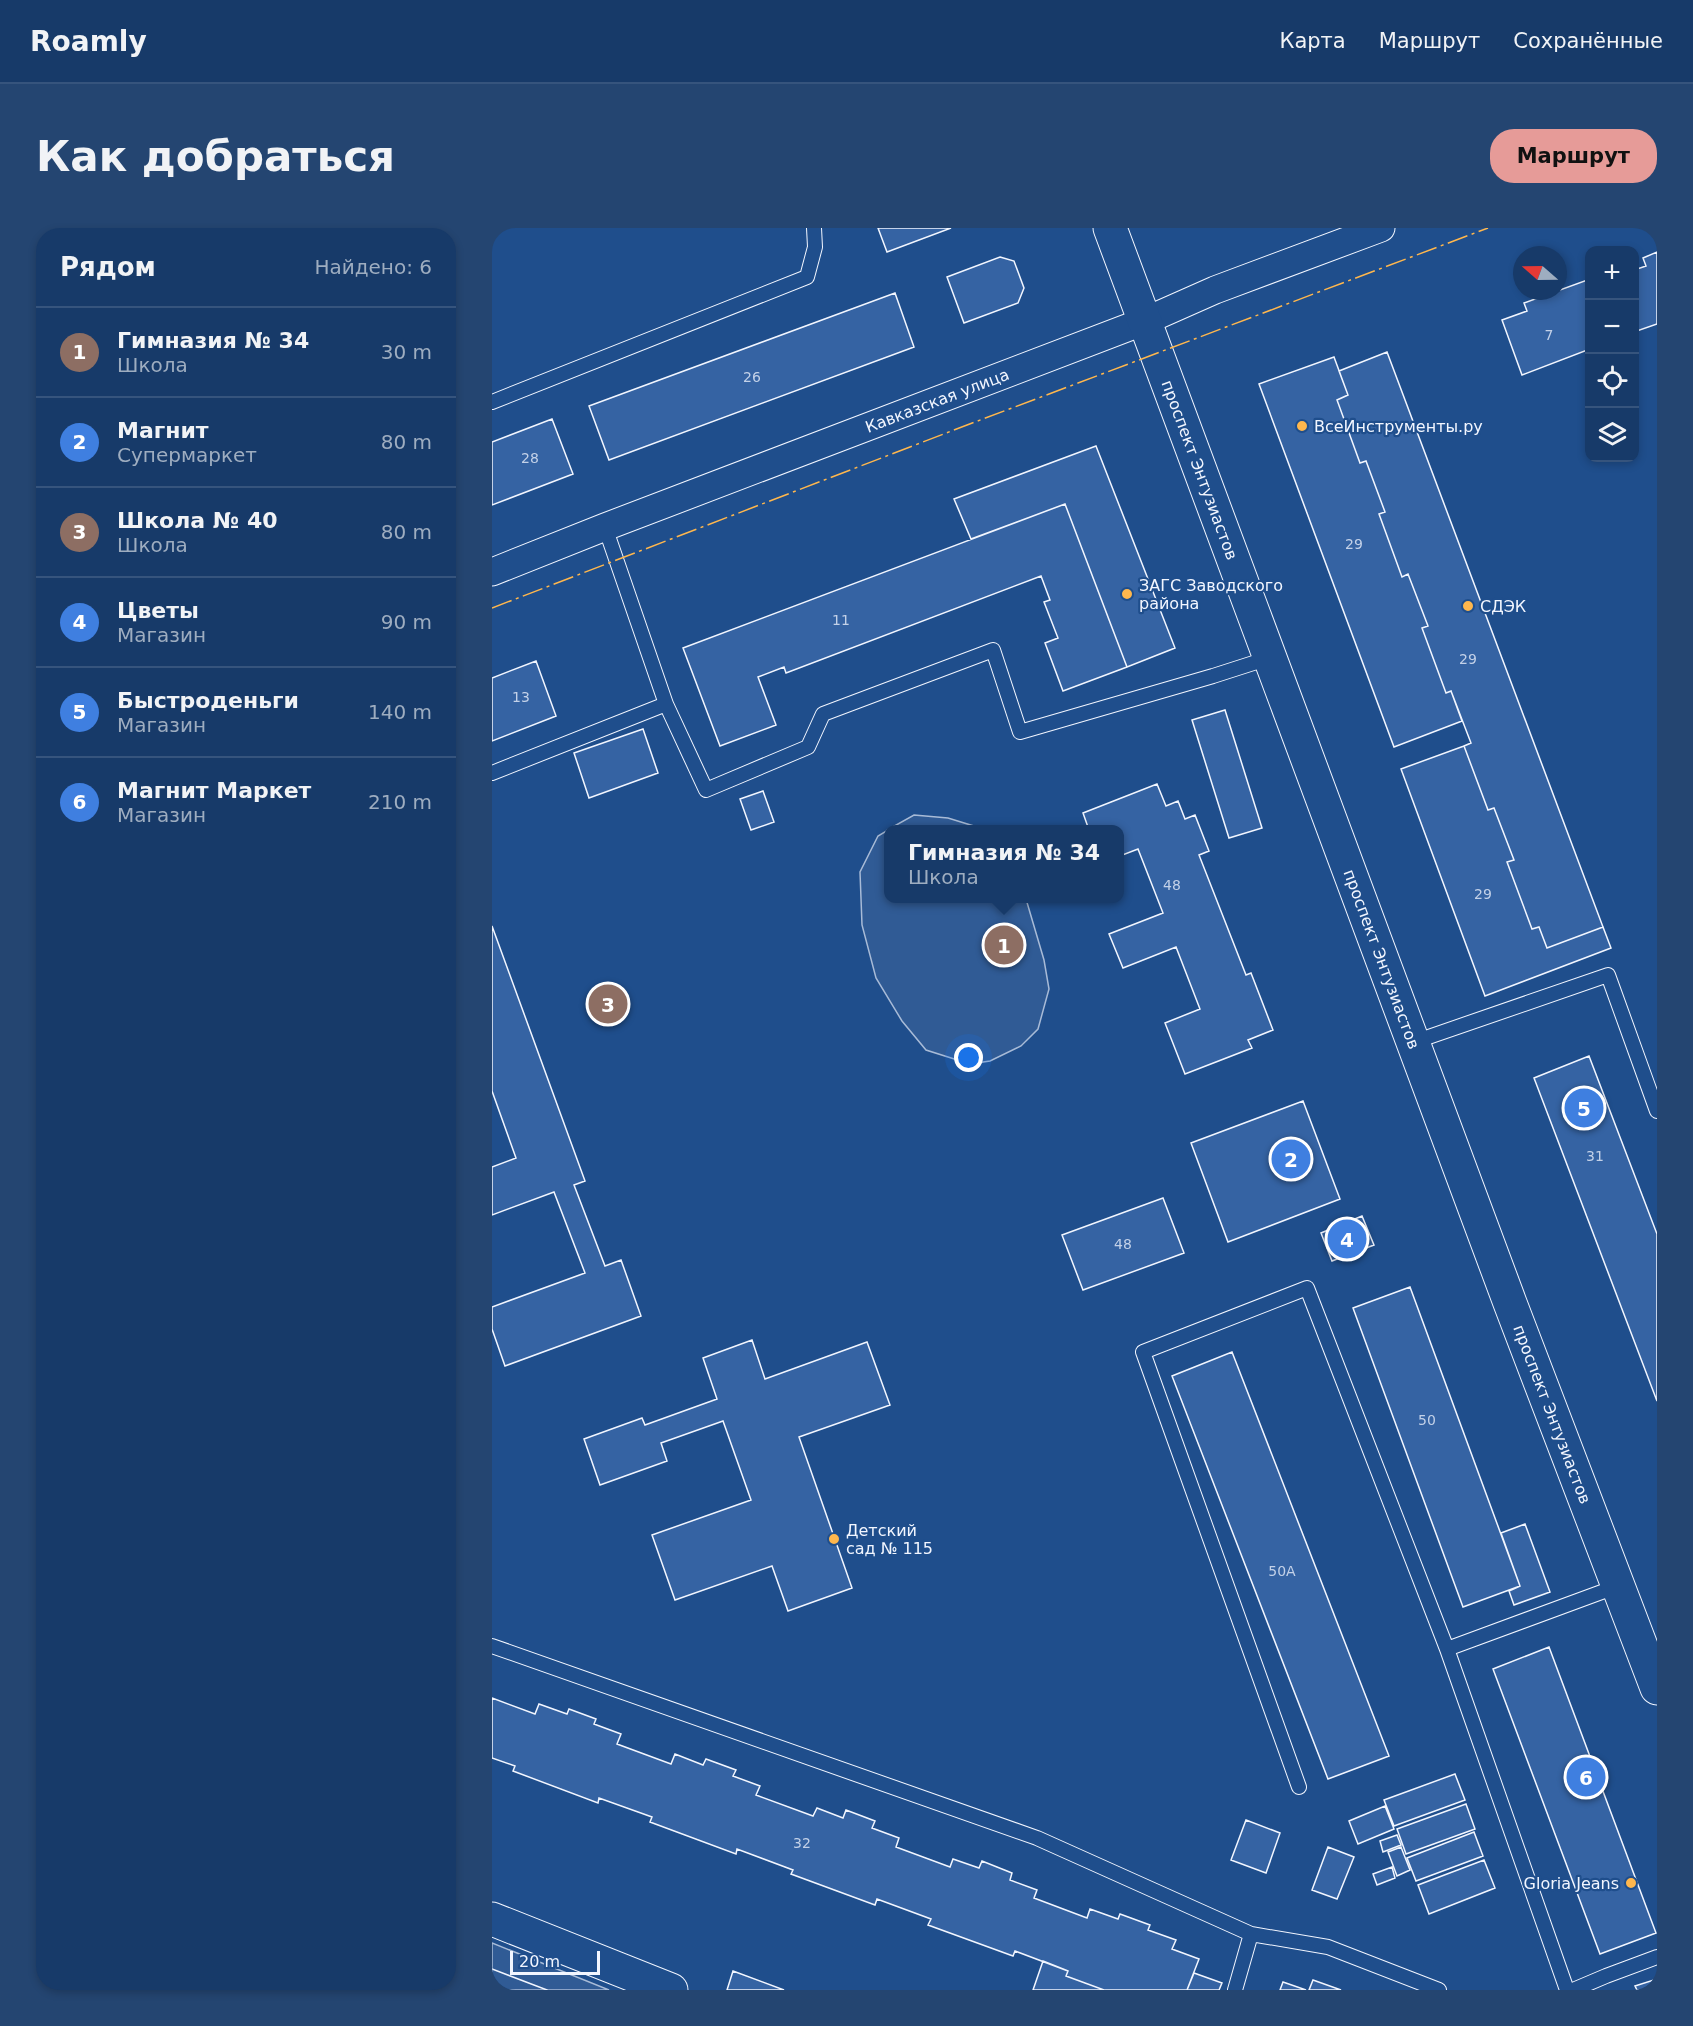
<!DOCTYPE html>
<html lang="ru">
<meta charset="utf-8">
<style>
:root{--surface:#173a69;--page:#244571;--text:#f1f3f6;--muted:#9eadc0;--line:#36547d;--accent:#e69b98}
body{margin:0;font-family:"DejaVu Sans",sans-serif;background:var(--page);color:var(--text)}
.controls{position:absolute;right:18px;top:18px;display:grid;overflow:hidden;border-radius:12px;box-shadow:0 3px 9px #0003}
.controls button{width:54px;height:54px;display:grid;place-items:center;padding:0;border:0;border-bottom:2px solid var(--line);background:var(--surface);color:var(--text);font:30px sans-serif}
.compass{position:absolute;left:1021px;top:18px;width:54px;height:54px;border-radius:50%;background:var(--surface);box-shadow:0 3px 9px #0003;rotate:290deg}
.scale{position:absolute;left:18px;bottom:15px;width:90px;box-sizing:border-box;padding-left:6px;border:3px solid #f2f6ff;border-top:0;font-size:16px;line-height:21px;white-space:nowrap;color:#f2f6ff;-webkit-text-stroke:4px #1f4e8c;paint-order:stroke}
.you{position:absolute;left:477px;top:830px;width:21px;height:21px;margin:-15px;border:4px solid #fff;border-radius:50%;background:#1a73e8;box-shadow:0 0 0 9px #1a73e833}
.badge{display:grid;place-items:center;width:39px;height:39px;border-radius:50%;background:var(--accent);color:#fff;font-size:20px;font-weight:700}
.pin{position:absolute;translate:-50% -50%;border:3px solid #fff;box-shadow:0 2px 6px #0006}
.popup{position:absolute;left:392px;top:597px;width:240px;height:78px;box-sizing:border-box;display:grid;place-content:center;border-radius:12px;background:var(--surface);filter:drop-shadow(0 2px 4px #0005);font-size:20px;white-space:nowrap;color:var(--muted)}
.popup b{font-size:22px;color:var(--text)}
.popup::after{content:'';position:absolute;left:50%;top:100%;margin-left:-12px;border:12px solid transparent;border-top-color:var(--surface)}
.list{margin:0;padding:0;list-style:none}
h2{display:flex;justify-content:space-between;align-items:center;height:78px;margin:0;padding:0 24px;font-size:26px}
h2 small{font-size:20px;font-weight:400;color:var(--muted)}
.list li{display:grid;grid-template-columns:39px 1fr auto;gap:18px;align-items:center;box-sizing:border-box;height:90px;padding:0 24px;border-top:2px solid var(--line)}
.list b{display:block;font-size:22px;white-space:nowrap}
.list p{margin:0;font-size:20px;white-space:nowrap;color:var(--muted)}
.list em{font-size:20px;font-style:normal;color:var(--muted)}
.icon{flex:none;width:33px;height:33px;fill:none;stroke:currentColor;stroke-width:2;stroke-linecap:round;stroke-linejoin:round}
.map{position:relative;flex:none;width:1165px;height:1762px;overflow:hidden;border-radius:24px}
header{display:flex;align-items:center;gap:36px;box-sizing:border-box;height:84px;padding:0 30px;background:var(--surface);border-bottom:2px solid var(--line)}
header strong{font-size:28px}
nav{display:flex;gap:33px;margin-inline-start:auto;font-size:21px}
.intro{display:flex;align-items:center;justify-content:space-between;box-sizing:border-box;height:144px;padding:0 36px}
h1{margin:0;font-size:42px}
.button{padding:15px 27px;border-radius:24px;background:var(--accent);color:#111;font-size:21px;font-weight:700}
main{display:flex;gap:36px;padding:0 36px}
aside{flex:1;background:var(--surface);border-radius:24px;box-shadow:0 3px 9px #0003}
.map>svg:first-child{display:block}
</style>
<header>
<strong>Roamly</strong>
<nav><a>Карта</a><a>Маршрут</a><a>Сохранённые</a></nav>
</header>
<div class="intro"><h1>Как добраться</h1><a class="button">Маршрут</a></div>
<main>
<aside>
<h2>Рядом<small>Найдено: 6</small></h2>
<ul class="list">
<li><span class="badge" style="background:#8d6e63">1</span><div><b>Гимназия № 34</b><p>Школа</p></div><em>30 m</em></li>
<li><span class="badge" style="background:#3f7fe0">2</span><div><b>Магнит</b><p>Супермаркет</p></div><em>80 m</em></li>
<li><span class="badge" style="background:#8d6e63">3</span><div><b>Школа № 40</b><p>Школа</p></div><em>80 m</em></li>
<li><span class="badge" style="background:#3f7fe0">4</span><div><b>Цветы</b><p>Магазин</p></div><em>90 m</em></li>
<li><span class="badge" style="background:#3f7fe0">5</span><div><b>Быстроденьги</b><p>Магазин</p></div><em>140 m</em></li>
<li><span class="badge" style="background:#3f7fe0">6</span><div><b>Магнит Маркет</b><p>Магазин</p></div><em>210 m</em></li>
</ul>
</aside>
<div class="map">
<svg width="1165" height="1762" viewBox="0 0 1165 1762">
<rect width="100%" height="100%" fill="#1f4e8c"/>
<path fill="#305b95" stroke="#a8bbd7" stroke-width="1.5" d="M 422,587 L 456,590 L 485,599 L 487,601 L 397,601 Z
M 396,602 L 396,670 L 534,671 L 552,732 L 557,761 L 546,801 L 529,818 L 498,833 L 478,836 L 434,822 L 410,793 L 384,750 L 370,697 L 368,644 L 386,608 Z
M 0,1715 L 117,1762 L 0,1762 Z"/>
<path fill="#3563a3" stroke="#f2f6ff" stroke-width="1.5" d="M 386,0 L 459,0 L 395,24 Z
M 1165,24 L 1165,96 L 1142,104 L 1142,42 L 1154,38 L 1151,30 Z
M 508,29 L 522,33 L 532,60 L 526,75 L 472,95 L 455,49 Z
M 1098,51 L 1098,121 L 1030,147 L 1010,92 L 1035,83 L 1032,75 Z
M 403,65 L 422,119 L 117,232 L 97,178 Z
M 895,124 L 1111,699 L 1055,720 L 1047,699 L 1040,701 L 1015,634 L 1022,632 L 1002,580 L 996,582 L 972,518 L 979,515 L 959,463 L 954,465 L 930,400 L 936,398 L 916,346 L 910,349 L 887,286 L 893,284 L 874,233 L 868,235 L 845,172 L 856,167 L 847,143 Z
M 842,129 L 856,167 L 845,172 L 868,235 L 874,233 L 893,284 L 887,286 L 910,349 L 916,346 L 936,398 L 930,400 L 954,465 L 959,463 L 970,493 L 902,519 L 767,156 Z
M 60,191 L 81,246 L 0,277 L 0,214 Z
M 604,218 L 683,420 L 635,439 L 573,276 L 479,311 L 462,271 Z
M 573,276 L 635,439 L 571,463 L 553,415 L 566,410 L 552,374 L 558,372 L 549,348 L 294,445 L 292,439 L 266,449 L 284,497 L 228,518 L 191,420 Z
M 44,433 L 64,488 L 0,513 L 0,450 Z
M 733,482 L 770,600 L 737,610 L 700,492 Z
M 151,501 L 166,545 L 97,570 L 82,525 Z
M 972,518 L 996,582 L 1002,580 L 1022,632 L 1015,634 L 1040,701 L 1047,699 L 1055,720 L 1111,699 L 1119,720 L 993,768 L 909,541 Z
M 665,556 L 674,578 L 686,573 L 693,591 L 703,587 L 717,623 L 707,627 L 754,747 L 759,745 L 781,802 L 756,812 L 760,820 L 693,846 L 673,795 L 708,781 L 684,719 L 631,740 L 617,706 L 671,685 L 646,621 L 628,628 L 628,602 L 597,602 L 591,585 Z
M 271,563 L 282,594 L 259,602 L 248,571 Z
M 0,698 L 93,953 L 82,957 L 113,1038 L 129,1032 L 149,1088 L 13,1138 L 0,1101 L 0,1079 L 93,1045 L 62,964 L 0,987 L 0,939 L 24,930 L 0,863 Z
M 1097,828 L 1165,1006 L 1165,1173 L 1042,850 Z
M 811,873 L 848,971 L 736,1014 L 699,915 Z
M 671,970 L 692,1025 L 591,1062 L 570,1007 Z
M 870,988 L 882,1017 L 840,1033 L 829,1005 Z
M 918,1059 L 1028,1358 L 971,1379 L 861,1080 Z
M 260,1112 L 273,1151 L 375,1114 L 398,1177 L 307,1209 L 360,1360 L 296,1383 L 280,1338 L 183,1372 L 160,1307 L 259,1272 L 231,1193 L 169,1215 L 175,1233 L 108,1257 L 92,1211 L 150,1190 L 153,1197 L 225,1171 L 211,1130 Z
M 740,1124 L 897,1528 L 836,1551 L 680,1148 Z
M 1033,1296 L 1058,1364 L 1022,1377 L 1017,1363 L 1028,1358 L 1009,1305 Z
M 1057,1419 L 1164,1705 L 1108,1726 L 1001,1441 Z
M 0,1470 L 43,1486 L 47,1476 L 75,1486 L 77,1481 L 104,1491 L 102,1496 L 129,1506 L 125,1516 L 179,1536 L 183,1526 L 211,1537 L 214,1531 L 244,1542 L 241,1548 L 268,1558 L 264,1567 L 321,1588 L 325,1580 L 351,1590 L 354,1582 L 383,1593 L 380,1600 L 407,1610 L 404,1619 L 458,1639 L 461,1631 L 487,1640 L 490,1633 L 520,1645 L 518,1652 L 545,1662 L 542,1670 L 595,1690 L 598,1681 L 626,1691 L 628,1686 L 658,1697 L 656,1702 L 684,1712 L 680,1721 L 707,1731 L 695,1762 L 612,1762 L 574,1748 L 576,1743 L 523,1723 L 521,1728 L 436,1697 L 439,1691 L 385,1671 L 383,1677 L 299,1646 L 301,1642 L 245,1621 L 244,1626 L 158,1594 L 160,1589 L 107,1570 L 106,1575 L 21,1543 L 23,1538 L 0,1530 Z
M 963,1546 L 973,1572 L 902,1598 L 892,1572 Z
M 974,1576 L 983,1601 L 914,1626 L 905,1601 Z
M 893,1578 L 902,1601 L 866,1616 L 857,1593 Z
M 754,1592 L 788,1605 L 774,1645 L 739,1632 Z
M 982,1604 L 991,1628 L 924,1653 L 915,1630 Z
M 905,1607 L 909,1617 L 891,1624 L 888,1613 Z
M 836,1619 L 862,1629 L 845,1671 L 820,1662 Z
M 909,1619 L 918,1642 L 905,1648 L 896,1624 Z
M 992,1632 L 1003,1660 L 937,1686 L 926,1657 Z
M 900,1639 L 903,1650 L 885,1657 L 881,1646 Z
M 551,1733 L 576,1743 L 574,1748 L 612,1762 L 541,1762 Z
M 241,1743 L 292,1762 L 235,1762 Z
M 702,1745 L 730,1755 L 727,1762 L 695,1762 Z
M 1165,1751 L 1165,1762 L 1145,1762 L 1143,1758 Z
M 821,1752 L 849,1762 L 817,1762 Z
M 791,1754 L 814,1762 L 788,1762 Z"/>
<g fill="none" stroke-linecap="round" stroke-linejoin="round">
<defs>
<path id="service" d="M 0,174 L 315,49 L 323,19 L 322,0
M 174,476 L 214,562 L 316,519 L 331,486 L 501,422 L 528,504 L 721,448 L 777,430
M 0,545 L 174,476 L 113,299
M 922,814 L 1116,747 L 1165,883
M 0,1418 L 545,1610 L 759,1706
M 955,1421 L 1126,1358
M 807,1559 L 651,1124 L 815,1060 L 955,1421 L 1075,1762
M 743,1762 L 759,1706 L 836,1719 L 947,1762
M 1081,1762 L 1114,1748 L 1165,1729"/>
<g id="minor">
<path id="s1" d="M 0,344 L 113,299 L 653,93 L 723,62 L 889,0"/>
</g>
<path id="tertiary" d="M 0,1691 L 179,1762"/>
<g id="secondary">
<path id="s2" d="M 618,0 L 1018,1075 L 1165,1460"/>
</g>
</defs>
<use href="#service" stroke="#f2f6ff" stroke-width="16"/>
<use href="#minor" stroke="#f2f6ff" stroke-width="29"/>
<use href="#tertiary" stroke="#f2f6ff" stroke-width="35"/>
<use href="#secondary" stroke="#f2f6ff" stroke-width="35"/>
<use href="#service" stroke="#1f4e8c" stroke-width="14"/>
<use href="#minor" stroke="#1f4e8c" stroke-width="27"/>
<use href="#tertiary" stroke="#1f4e8c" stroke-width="33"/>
<use href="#secondary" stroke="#1f4e8c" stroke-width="33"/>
<path stroke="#f2f6ff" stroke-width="1.5" d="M 0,1741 L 55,1762
M 0,1760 L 4,1762"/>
<path stroke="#ffb74d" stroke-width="1.5" stroke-dasharray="21 4.5 3 4.5" stroke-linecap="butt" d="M 0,380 L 475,197 L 996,0"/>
</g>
<g fill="#ffb74d" stroke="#1f4e8c" stroke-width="2">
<circle cx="810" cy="198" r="6"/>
<circle cx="635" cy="366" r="6"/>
<circle cx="976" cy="378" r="6"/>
<circle cx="342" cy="1311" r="6"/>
<circle cx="1139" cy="1655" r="6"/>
</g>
<g text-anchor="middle" stroke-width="4.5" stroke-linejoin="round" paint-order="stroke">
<g font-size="14" fill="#c3d1e8">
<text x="1057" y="112">7</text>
<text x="260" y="154">26</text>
<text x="38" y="235">28</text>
<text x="862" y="321">29</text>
<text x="349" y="397">11</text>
<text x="976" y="436">29</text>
<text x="29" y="474">13</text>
<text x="680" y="662">48</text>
<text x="991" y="671">29</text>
<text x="1103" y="933">31</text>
<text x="631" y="1021">48</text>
<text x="935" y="1197">50</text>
<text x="790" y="1348">50А</text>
<text x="310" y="1620">32</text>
</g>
<g font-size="16" fill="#f2f6ff" stroke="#1f4e8c">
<text dy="6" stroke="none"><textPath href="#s1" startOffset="477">Кавказская улица</textPath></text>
<text dy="6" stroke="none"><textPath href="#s2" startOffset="258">проспект Энтузиастов</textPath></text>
<text dy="6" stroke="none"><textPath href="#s2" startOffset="780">проспект Энтузиастов</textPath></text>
<text dy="6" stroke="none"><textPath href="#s2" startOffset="1266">проспект Энтузиастов</textPath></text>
</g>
<g font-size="16" fill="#f2f6ff" stroke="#1f4e8c" text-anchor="start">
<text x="822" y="204">ВсеИнструменты.ру</text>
<text x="647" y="363">ЗАГС Заводского<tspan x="647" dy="18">района</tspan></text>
<text x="988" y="384">СДЭК</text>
<text x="354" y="1308">Детский<tspan x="354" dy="18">сад № 115</tspan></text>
<text x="1127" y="1661" text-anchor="end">Gloria Jeans</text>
</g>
</g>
</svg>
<div class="controls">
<button>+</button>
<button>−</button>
<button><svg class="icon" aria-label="locate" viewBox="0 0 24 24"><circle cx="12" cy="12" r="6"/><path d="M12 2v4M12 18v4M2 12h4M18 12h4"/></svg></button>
<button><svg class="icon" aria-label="layers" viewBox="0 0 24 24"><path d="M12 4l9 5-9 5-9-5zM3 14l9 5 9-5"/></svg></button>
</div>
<svg class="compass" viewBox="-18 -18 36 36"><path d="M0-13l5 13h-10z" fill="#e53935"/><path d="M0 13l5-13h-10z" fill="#9eadc0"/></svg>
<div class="scale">20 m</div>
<div class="you"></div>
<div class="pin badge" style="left:512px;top:717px;background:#8d6e63">1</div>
<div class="popup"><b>Гимназия № 34</b>Школа</div>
<div class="pin badge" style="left:799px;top:931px;background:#3f7fe0">2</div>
<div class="pin badge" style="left:116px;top:776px;background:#8d6e63">3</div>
<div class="pin badge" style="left:855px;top:1011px;background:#3f7fe0">4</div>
<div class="pin badge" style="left:1092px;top:880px;background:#3f7fe0">5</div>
<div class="pin badge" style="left:1094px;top:1549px;background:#3f7fe0">6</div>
</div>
</main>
